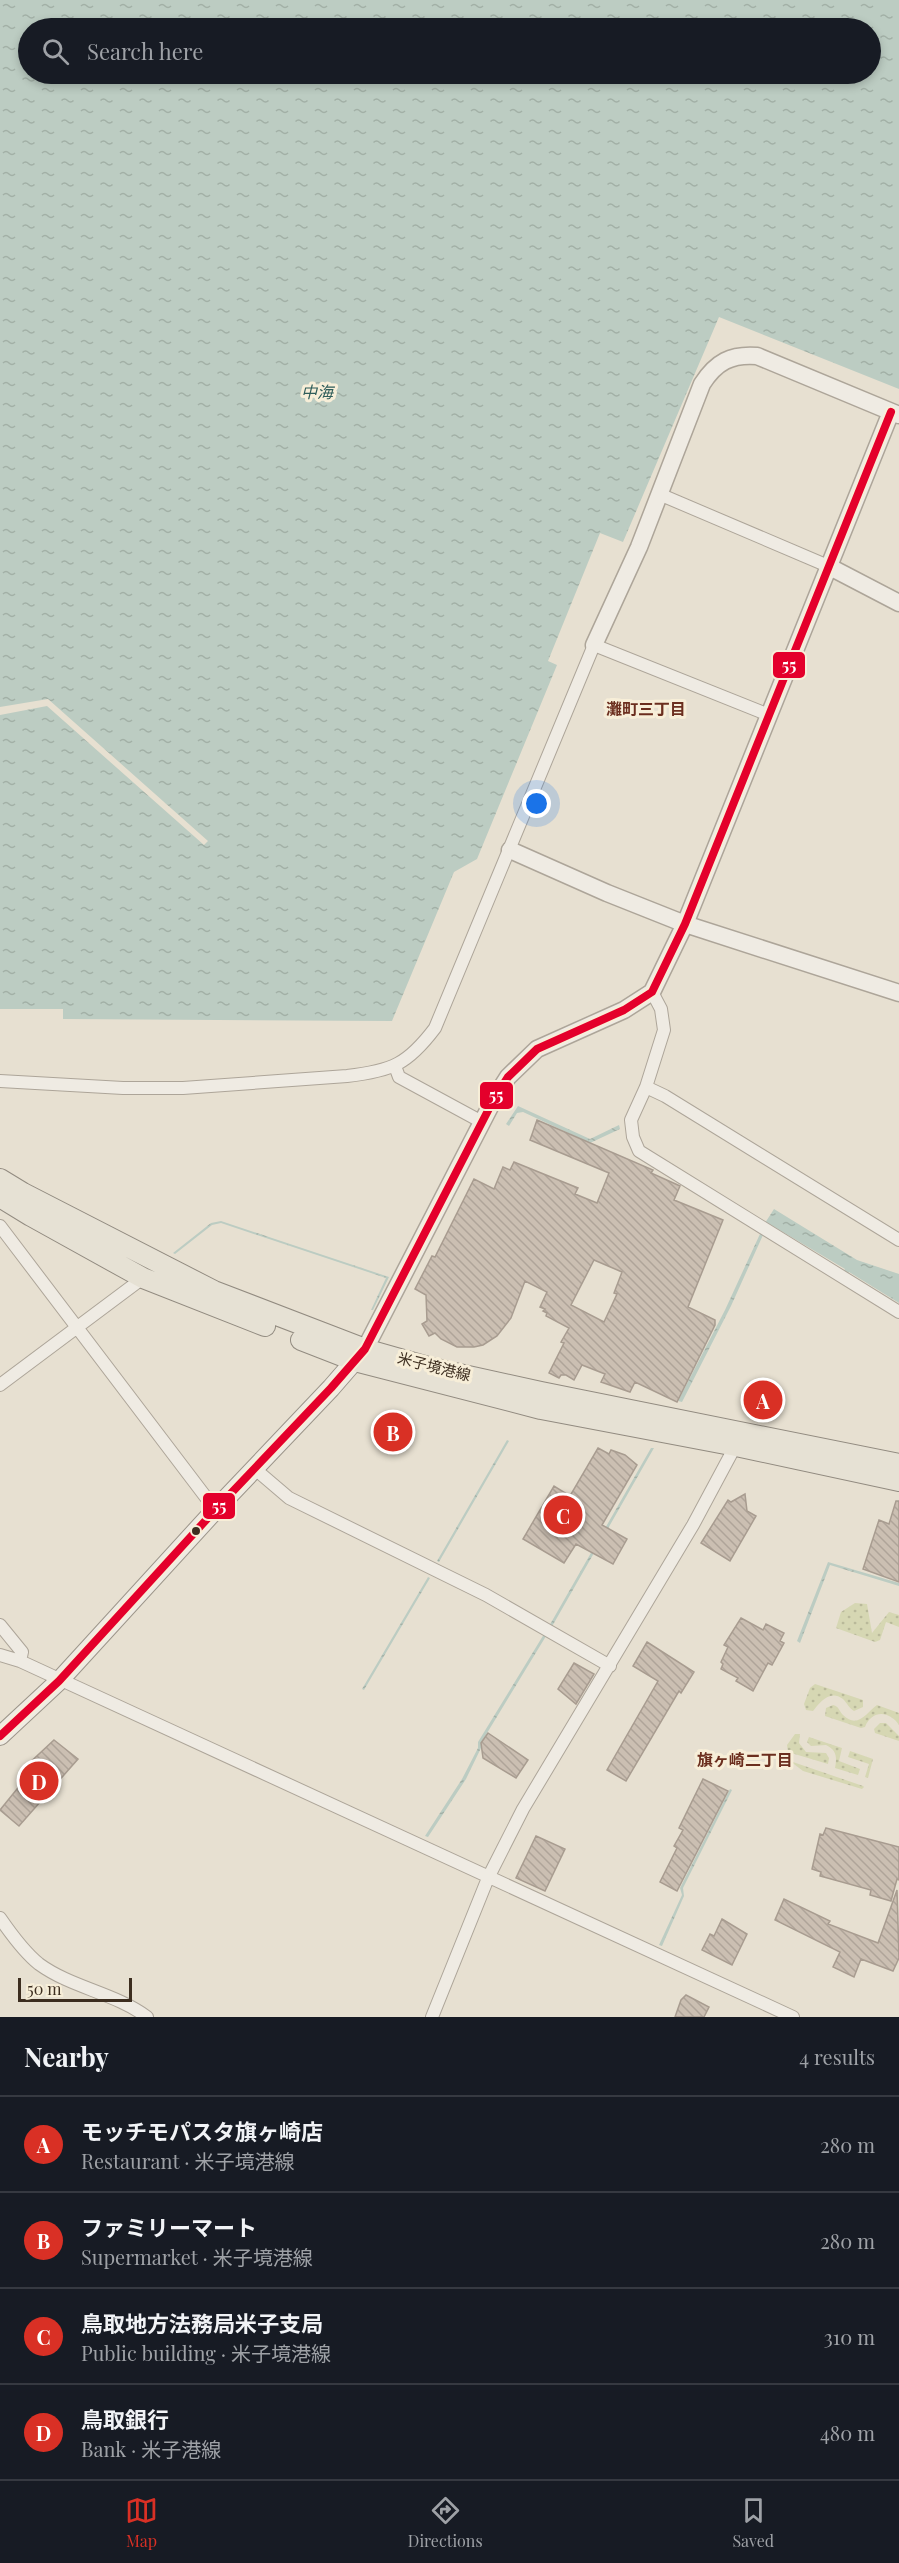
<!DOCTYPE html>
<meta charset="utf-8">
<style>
:root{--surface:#171b24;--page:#242831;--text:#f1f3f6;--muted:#9ea1a6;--line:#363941;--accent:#d93025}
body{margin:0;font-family:"Playfair Display","Noto Sans JP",serif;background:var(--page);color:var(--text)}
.scale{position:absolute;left:18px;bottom:15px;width:114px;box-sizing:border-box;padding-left:6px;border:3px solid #3d2e20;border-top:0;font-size:16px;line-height:21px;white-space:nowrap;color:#3d2e20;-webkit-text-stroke:4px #f7eed8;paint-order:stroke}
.you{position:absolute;left:537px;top:804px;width:21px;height:21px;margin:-15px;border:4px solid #fff;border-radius:50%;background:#1a73e8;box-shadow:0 0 0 9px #1a73e833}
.badge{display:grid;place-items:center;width:39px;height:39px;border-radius:50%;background:var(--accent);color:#fff;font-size:20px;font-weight:700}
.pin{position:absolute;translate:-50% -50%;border:3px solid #fff;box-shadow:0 2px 6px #0006}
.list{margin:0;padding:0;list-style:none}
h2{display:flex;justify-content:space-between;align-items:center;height:78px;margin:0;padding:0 24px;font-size:26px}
h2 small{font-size:20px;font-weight:400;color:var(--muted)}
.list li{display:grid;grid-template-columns:39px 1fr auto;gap:18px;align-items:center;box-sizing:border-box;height:96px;padding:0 24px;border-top:2px solid var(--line)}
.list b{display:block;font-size:22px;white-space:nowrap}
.list p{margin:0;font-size:20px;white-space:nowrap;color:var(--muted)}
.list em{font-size:20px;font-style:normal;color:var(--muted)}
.icon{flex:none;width:33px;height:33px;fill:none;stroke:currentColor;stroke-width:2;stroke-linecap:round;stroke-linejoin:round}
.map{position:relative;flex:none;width:899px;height:2017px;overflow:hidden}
.search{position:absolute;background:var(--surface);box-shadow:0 3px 9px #0003;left:18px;right:18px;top:18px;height:66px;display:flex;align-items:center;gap:15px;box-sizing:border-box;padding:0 21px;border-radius:33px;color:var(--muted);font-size:22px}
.sheet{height:462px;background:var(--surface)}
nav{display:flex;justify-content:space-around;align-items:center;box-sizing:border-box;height:84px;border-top:2px solid var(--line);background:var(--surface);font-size:16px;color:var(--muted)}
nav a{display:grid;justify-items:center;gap:3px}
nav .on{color:var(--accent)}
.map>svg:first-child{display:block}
</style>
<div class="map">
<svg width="899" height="2017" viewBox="0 0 899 2017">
<defs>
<pattern id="grass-dots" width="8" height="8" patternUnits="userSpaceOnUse" patternTransform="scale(1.5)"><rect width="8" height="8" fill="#d6d7b3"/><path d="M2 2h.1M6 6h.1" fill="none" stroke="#b9b99a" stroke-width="1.8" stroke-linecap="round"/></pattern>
<pattern id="water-ripples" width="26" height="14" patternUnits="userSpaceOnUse" patternTransform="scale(1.5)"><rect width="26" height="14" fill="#bcccc2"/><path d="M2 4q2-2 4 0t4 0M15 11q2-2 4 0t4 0" fill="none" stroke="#a2b0a6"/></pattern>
<pattern id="building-back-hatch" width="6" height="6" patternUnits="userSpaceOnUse" patternTransform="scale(1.5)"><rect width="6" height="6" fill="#cbbfb2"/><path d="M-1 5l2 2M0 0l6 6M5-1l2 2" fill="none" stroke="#afa499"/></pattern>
</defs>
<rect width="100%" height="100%" fill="#e7e0d1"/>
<path fill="url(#grass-dots)" d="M 855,1603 L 867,1604 L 872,1633 L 889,1612 L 899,1615 L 899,1627 L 886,1622 L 880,1640 L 875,1642 L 836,1628 L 841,1612 Z
M 815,1684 L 863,1700 L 863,1707 L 854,1711 C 849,1708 847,1703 843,1699 C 830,1689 820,1702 813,1711 L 806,1710 L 804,1704 L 810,1688 Z
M 833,1705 C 840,1707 838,1710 843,1715 C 858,1730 868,1711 877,1705 L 899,1713 L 899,1725 C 890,1711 872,1709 865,1727 L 861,1728 L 825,1716 L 826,1708 Z
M 880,1723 L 886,1723 L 899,1736 L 899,1741 L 875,1733 L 874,1729 Z
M 795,1734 L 800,1734 L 799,1743 L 806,1752 L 826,1753 L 829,1758 L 828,1764 L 788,1752 L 787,1745 Z
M 809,1737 L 842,1748 L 839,1761 L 860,1769 L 858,1775 L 835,1768 C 837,1758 837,1750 826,1745 L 811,1746 L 807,1742 Z
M 850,1751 L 873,1759 L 868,1778 L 865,1777 L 869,1764 L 848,1757 Z
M 790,1761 L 863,1786 L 864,1787 L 862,1789 L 803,1771 Z"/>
<path fill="url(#water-ripples)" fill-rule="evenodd" d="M 0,0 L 899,0 L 899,389 L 719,317 L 623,542 L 600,533 L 548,661 L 557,665 L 477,859 L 454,872 L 392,1021 L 63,1019 L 63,1009 L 0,1009 L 0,715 L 47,706 L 204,845 L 208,841 L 48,699 L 0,707 ZM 28,28 L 870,28 L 870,74 L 28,74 Z
M 518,1106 L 590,1139 L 619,1125 L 620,1129 L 590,1143 L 523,1112 L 517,1113 L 509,1126 L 506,1124 Z
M 774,1209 L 857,1260 L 899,1274 L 899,1303 L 849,1272 L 847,1275 L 843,1272 L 845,1269 L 771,1225 L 763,1235 L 731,1306 L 682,1402 L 678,1401 L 725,1310 L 765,1223 Z
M 221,1221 L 389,1277 L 373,1310 L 371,1310 L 386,1278 L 221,1223 L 212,1225 L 175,1254 L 173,1253 L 211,1223 Z
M 507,1440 L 509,1441 L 439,1562 L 437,1561 Z
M 651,1448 L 654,1448 L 554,1623 L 481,1743 L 481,1748 L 466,1779 L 428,1837 L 425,1836 L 462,1779 L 478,1748 L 478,1742 L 552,1621 Z
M 828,1562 L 899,1583 L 899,1586 L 830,1565 L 800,1643 L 797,1641 Z
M 428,1577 L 430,1578 L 364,1690 L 362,1689 Z
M 730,1789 L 732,1790 L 683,1888 L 684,1896 L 662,1946 L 659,1945 L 682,1895 L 680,1888 Z"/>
<path fill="url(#building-back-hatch)" stroke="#a89c90" stroke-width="1.5" fill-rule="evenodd" d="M 537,1120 L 653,1170 L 651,1173 L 680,1186 L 674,1200 L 723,1220 L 688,1307 L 715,1320 L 715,1325 L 677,1402 L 635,1382 L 630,1392 L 601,1382 L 605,1374 L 582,1365 L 574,1380 L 566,1375 L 561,1375 L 559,1378 L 549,1373 L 564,1343 L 561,1342 L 569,1328 L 546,1316 L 547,1313 L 543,1311 L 545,1309 L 540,1307 L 547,1292 L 525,1281 L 511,1318 L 497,1336 L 483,1345 L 474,1347 L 457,1347 L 441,1339 L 435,1333 L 429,1336 L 422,1324 L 427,1321 L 426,1295 L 415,1289 L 432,1256 L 435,1257 L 474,1179 L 494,1189 L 503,1167 L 510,1170 L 514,1162 L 578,1188 L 575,1194 L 597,1203 L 609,1173 L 530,1140 ZM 594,1260 L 622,1272 L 614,1293 L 617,1294 L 604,1322 L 571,1305 Z
M 598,1448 L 609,1454 L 611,1450 L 625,1455 L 637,1465 L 602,1525 L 627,1539 L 613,1564 L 576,1544 L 564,1563 L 523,1539 L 554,1486 L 570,1496 Z
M 745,1494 L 747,1511 L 756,1516 L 730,1561 L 701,1543 L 728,1500 L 731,1502 Z
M 896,1501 L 899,1501 L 899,1582 L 863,1569 L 879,1520 L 889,1524 Z
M 741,1618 L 763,1630 L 766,1624 L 784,1633 L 780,1641 L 784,1643 L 772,1665 L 768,1663 L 753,1691 L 736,1681 L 738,1678 L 721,1669 L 723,1664 L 721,1662 L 728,1647 L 724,1645 Z
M 647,1642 L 694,1672 L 681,1693 L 679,1691 L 626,1781 L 607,1770 L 658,1681 L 633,1666 Z
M 574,1663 L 594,1674 L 576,1704 L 558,1689 Z
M 488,1733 L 528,1760 L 516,1778 L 483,1758 L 481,1743 Z
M 54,1740 L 78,1759 L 19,1826 L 0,1810 L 30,1773 L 24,1768 Z
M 703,1779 L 728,1791 L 677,1891 L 660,1882 L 677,1848 L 674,1846 L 683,1830 L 679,1828 Z
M 826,1828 L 899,1847 L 899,1880 L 897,1879 L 891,1901 L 870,1895 L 871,1890 L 820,1876 L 821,1872 L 812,1869 L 820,1834 L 823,1835 Z
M 536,1836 L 565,1849 L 545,1891 L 516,1878 Z
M 897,1890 L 899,1958 L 893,1971 L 861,1959 L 854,1977 L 833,1967 L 840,1952 L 775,1920 L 784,1899 L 830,1921 L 828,1924 L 878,1943 Z
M 722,1919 L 747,1934 L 732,1965 L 702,1950 L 710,1934 L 714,1936 Z
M 686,1995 L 709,2007 L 704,2017 L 675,2017 L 681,2000 Z"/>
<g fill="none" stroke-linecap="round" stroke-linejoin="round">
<defs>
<path id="minor" d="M 659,494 L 828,566
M 652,992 L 661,1009 L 664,1030 L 646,1087 L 631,1120 L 633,1137 L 639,1151 L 899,1312
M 395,1066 L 399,1077 L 482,1122
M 0,1081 L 123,1088 L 183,1088 L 347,1076 C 392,1071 408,1064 435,1028 L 594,645 L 769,715
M 646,1087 L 665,1096 L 899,1240
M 0,1226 L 208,1500 L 217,1508
M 0,1385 L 143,1278
M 255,1469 L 289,1498 L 486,1595 L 610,1666
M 0,1625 L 22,1652 L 20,1661
M 0,1655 L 20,1661 L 793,2017
M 0,1918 C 11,1934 24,1952 39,1964 C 72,1988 115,1993 147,2017
M 432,2017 L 488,1878 L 523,1809 L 693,1525 L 738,1441"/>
<path id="tertiary" d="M 828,566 L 899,603
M 594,645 L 639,547 L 702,384 C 716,362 731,354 757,356 L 899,415
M 510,850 L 607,893 L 685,924 L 899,993
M 365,1349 L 494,1099 L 508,1077 L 537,1049 L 624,1010 L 652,992 L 685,924 L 891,412"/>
<path id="secondary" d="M 0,1736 L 59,1681 L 217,1508 L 331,1388 L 364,1350"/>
<path id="primary" d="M 0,1179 L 23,1193 L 214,1291 L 365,1349 L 432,1368 L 541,1392 L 899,1464
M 0,1197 L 31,1216 L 143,1278 L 265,1326
M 301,1340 L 355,1361 L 541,1409 L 736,1446 L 899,1481"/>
</defs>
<use href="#minor" stroke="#ada599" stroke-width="14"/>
<use href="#tertiary" stroke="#ada599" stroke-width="19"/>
<use href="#secondary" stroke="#9c958a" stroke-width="20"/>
<use href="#primary" stroke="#928b80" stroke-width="22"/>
<use href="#minor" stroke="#efebe3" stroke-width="12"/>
<use href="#tertiary" stroke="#efebe3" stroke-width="16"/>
<use href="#secondary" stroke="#efebe3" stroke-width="18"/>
<use href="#primary" stroke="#e6e1d4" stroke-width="20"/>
<defs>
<path id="bus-1" d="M 0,1736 L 59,1681 L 217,1508 L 331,1388 L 365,1349 L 494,1099 L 508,1077 L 537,1049 L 624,1010 L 652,992 L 685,924 L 891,412"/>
</defs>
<use href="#bus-1" stroke="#f7eed8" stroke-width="12"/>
<use href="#bus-1" stroke="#e4002b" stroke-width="8"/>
</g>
<circle fill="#3d2e20" stroke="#f7eed8" stroke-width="2" cx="196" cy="1531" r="5"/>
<g text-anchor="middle" stroke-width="6" stroke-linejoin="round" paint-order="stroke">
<g font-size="15" fill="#3d2e20" stroke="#f7eed8">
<text transform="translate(434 1367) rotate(14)" y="5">米子境港線</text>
</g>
<g font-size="16" font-style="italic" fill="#2f5d5a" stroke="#f7eed8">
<text x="317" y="398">中海</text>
</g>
<g font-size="16" font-weight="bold" fill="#6b2e1e" stroke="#f7eed8">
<text x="646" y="715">灘町三丁目</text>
<text x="745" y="1766">旗ヶ崎二丁目</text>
</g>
</g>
<g stroke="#f7eed8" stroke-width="2">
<rect x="772" y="651" width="34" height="28" rx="6" fill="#e4002b"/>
<rect x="479" y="1081" width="35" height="29" rx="6" fill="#e4002b"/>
<rect x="202" y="1492" width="34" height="28" rx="6" fill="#e4002b"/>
</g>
<g font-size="16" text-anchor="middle" font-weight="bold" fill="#fff">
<text x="789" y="671">55</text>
<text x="496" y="1101">55</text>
<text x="219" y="1512">55</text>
</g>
</svg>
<div class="scale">50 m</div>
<div class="you"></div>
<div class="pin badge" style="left:763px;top:1400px">A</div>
<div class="pin badge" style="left:393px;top:1432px">B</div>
<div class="pin badge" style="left:563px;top:1515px">C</div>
<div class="pin badge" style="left:39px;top:1781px">D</div>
<div class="search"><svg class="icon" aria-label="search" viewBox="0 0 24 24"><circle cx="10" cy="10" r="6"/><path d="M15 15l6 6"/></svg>Search here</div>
</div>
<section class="sheet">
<h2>Nearby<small>4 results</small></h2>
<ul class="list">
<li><span class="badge">A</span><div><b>モッチモパスタ旗ヶ崎店</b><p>Restaurant · 米子境港線</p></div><em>280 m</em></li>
<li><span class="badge">B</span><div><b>ファミリーマート</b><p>Supermarket · 米子境港線</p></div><em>280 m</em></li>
<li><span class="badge">C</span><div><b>鳥取地方法務局米子支局</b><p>Public building · 米子境港線</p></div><em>310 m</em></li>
<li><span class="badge">D</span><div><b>鳥取銀行</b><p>Bank · 米子港線</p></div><em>480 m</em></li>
</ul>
</section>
<nav>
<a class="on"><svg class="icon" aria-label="map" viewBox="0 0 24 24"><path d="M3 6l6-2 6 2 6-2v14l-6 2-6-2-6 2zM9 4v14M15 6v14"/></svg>Map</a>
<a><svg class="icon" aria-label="directions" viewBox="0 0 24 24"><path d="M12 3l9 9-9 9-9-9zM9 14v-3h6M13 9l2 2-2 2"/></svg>Directions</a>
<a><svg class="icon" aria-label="saved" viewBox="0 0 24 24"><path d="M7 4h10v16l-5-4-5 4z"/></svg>Saved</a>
</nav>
